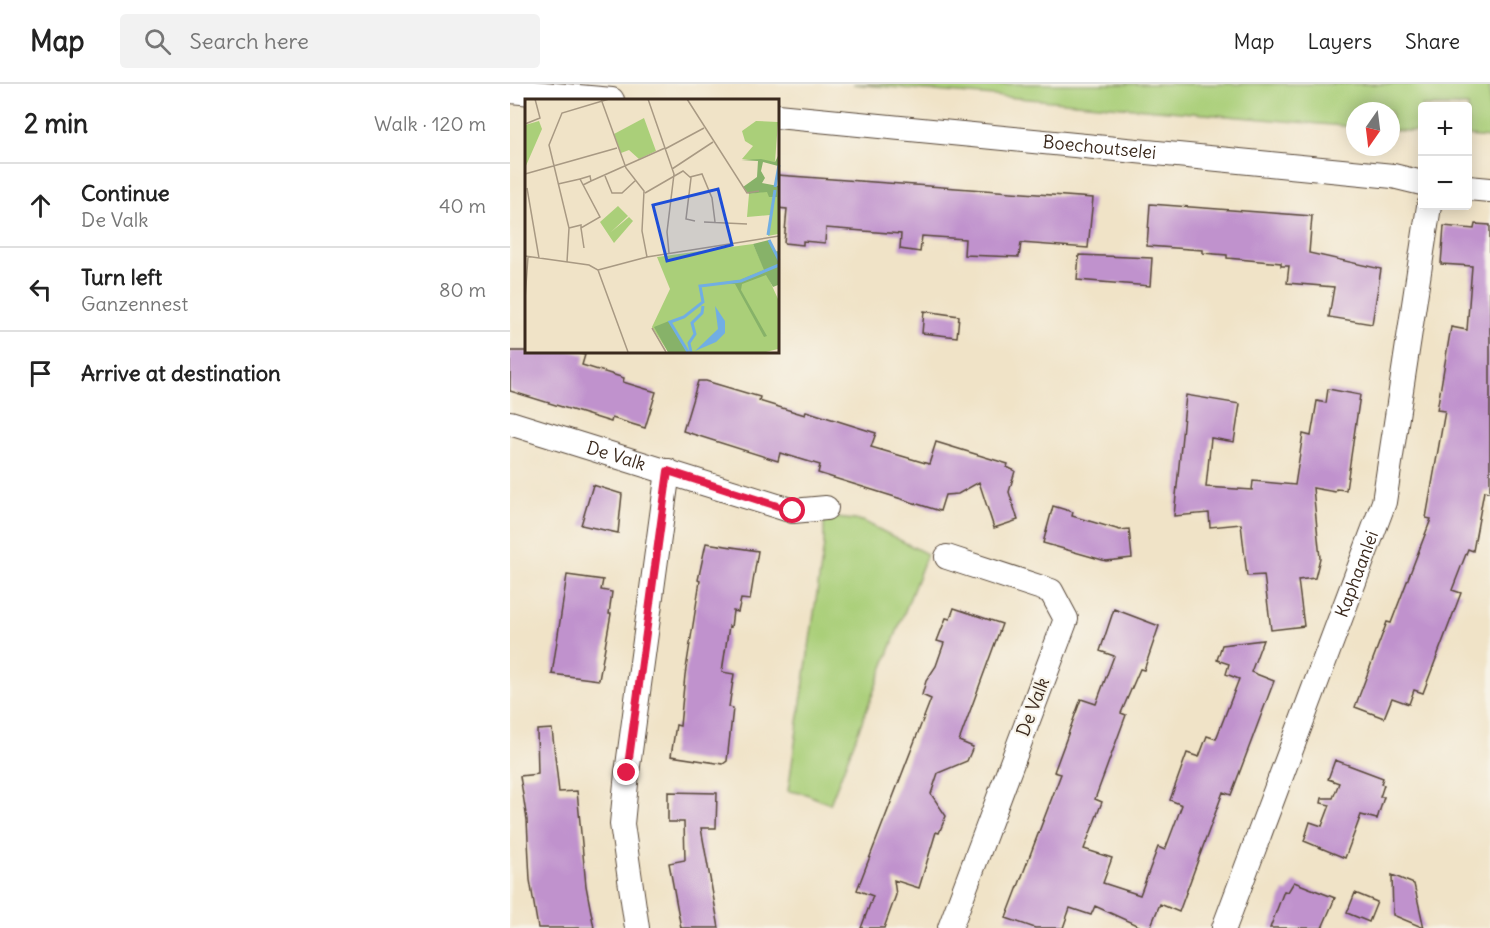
<!DOCTYPE html>
<meta charset="utf-8">
<style>
:root{--surface:#fff;--page:#f2f2f2;--text:#222;--muted:#767676;--line:#e0e0e0}
body{margin:0;font-family:Delius,sans-serif;background:var(--page);color:var(--text)}
.controls{position:absolute;right:18px;top:18px;display:grid;overflow:hidden;border-radius:6px;box-shadow:0 3px 15px #0003}
.controls button{width:54px;height:54px;display:grid;place-items:center;padding:0;border:0;border-bottom:2px solid var(--line);background:var(--surface);color:var(--text);font:30px sans-serif}
.compass{position:absolute;left:836px;top:18px;width:54px;height:54px;border-radius:50%;background:var(--surface);box-shadow:0 3px 15px #0003;rotate:194deg}
.stop{position:absolute;width:18px;height:18px;margin:-14px;border:4px solid #e11d48;border-radius:50%;background:#fff}
.stop.end{background:#e11d48;border-color:#fff;box-shadow:0 2px 6px #0008}
.list{margin:0;padding:0;list-style:none}
h2{display:flex;justify-content:space-between;align-items:center;height:78px;margin:0;padding:0 24px;font-size:26px}
h2 small{font-size:20px;font-weight:400;color:var(--muted)}
.list li{display:grid;grid-template-columns:39px 1fr auto;gap:18px;align-items:center;box-sizing:border-box;height:84px;padding:0 24px;border-top:2px solid var(--line)}
.list b{display:block;font-size:22px;white-space:nowrap}
.list p{margin:0;font-size:20px;white-space:nowrap;color:var(--muted)}
.list em{font-size:20px;font-style:normal;color:var(--muted)}
.icon{flex:none;width:33px;height:33px;fill:none;stroke:currentColor;stroke-width:2;stroke-linecap:round;stroke-linejoin:round}
.map{position:relative;flex:none;width:980px;height:844px;overflow:hidden}
header{display:flex;align-items:center;gap:36px;box-sizing:border-box;height:84px;padding:0 30px;background:var(--surface);border-bottom:2px solid var(--line)}
header strong{font-size:28px}
nav{display:flex;gap:33px;margin-inline-start:auto;font-size:21px}
.search{width:420px;height:54px;background:var(--page);display:flex;align-items:center;gap:15px;box-sizing:border-box;padding:0 21px;border-radius:6px;color:var(--muted);font-size:22px}
main{display:flex}
aside{flex:1;background:var(--surface)}
.map>svg:first-child{display:block}
</style>
<header>
<strong>Map</strong>
<div class="search"><svg class="icon" aria-label="search" viewBox="0 0 24 24"><circle cx="10" cy="10" r="6"/><path d="M15 15l6 6"/></svg>Search here</div>
<nav><a>Map</a><a>Layers</a><a>Share</a></nav>
</header>
<main>
<aside>
<h2>2 min<small>Walk · 120 m</small></h2>
<ul class="list">
<li><svg class="icon" aria-label="ahead" viewBox="0 0 24 24"><path d="M12 20V5M6 11l6-6 6 6"/></svg><div><b>Continue</b><p>De Valk</p></div><em>40 m</em></li>
<li><svg class="icon" aria-label="left" viewBox="0 0 24 24"><path d="M17 20v-9H6M10 6l-5 5 5 5"/></svg><div><b>Turn left</b><p>Ganzennest</p></div><em>80 m</em></li>
<li><svg class="icon" aria-label="arrive" viewBox="0 0 24 24"><path d="M6 21V4h12l-3 4 3 4H6"/></svg><div><b>Arrive at destination</b></div></li>
</ul>
</aside>
<div class="map">
<svg width="980" height="844" viewBox="0 0 980 844">
<rect width="100%" height="100%" fill="#f7f3e8"/>
<filter id="ink" filterUnits="userSpaceOnUse"><feTurbulence type="fractalNoise" baseFrequency=".0167" numOctaves="2"/><feDisplacementMap in="SourceGraphic" scale="12" xChannelSelector="R" yChannelSelector="G"/><feConvolveMatrix kernelMatrix="1 2 1 2 8 2 1 2 1" color-interpolation-filters="sRGB"/></filter>
<filter id="wash" filterUnits="userSpaceOnUse"><feTurbulence type="fractalNoise" baseFrequency=".008" numOctaves="4" result="noise"/><feDisplacementMap in="SourceGraphic" scale="24" xChannelSelector="R" yChannelSelector="G"/><feGaussianBlur stdDeviation="1.35" result="paint"/><feColorMatrix in="noise" values="0 0 0 0 0 0 0 0 0 0 0 0 0 0 0 0 0 1.4 0 .05"/><feComposite in="paint" operator="in"/></filter>
<g filter="url(#wash)">
<rect width="100%" height="100%" fill="#f0e3c7"/>
<path fill="#aacf79" stroke="#727c4c" stroke-width="1.5" d="M 343,0 L 980,0 L 980,54 L 958,52 L 958,22 L 912,22 L 912,48 L 881,46 L 881,27 L 845,27 L 845,43 Z
M 318,433 L 353,437 L 417,470 L 320,720 L 296,710 L 278,707 L 314,461 L 314,435 Z"/>
<g id="blocks">
<path fill="#c092cd" d="M 267,91 L 583,114 L 578,164 L 511,159 L 509,173 L 454,171 L 455,155 L 412,152 L 410,168 L 390,165 L 391,150 L 316,144 L 315,159 L 293,157 L 293,161 L 274,159 L 277,125 L 267,124 Z
M 640,120 L 802,132 L 799,169 L 871,185 L 862,240 L 819,233 L 824,203 L 777,199 L 779,182 L 771,182 L 771,179 L 717,174 L 717,171 L 693,169 L 693,166 L 637,162 Z
M 965,140 L 980,141 L 980,408 L 974,407 L 963,467 L 958,465 L 942,506 L 951,509 L 913,609 L 904,606 L 899,620 L 882,614 L 874,634 L 845,623 L 877,538 L 881,539 L 921,435 L 916,434 L 935,327 L 927,326 L 941,243 L 957,246 L 962,182 L 931,180 L 934,142 L 964,145 Z
M 569,171 L 642,174 L 640,202 L 567,196 Z
M 414,227 L 449,232 L 447,253 L 412,249 Z
M 0,267 L 61,267 L 75,271 L 72,281 L 114,294 L 113,298 L 146,308 L 135,344 L 102,334 L 101,338 L 0,307 Z
M 188,297 L 196,297 L 250,313 L 249,317 L 295,331 L 296,327 L 366,349 L 361,363 L 419,380 L 426,358 L 498,380 L 497,383 L 505,387 L 499,408 L 508,436 L 484,444 L 469,398 L 448,410 L 435,411 L 430,427 L 308,389 L 310,381 L 270,369 L 268,377 L 173,347 Z
M 818,305 L 850,311 L 836,406 L 826,405 L 825,408 L 803,404 L 810,474 L 805,494 L 788,496 L 794,542 L 761,546 L 754,491 L 737,492 L 731,440 L 700,443 L 699,429 L 664,432 L 676,311 L 730,320 L 724,358 L 701,354 L 696,403 L 742,406 L 743,397 L 785,401 L 793,350 L 801,352 L 807,317 L 816,319 Z
M 83,401 L 112,410 L 108,449 L 71,441 Z
M 543,422 L 563,428 L 562,432 L 610,446 L 619,445 L 622,474 L 596,477 L 533,459 Z
M 196,459 L 248,467 L 240,516 L 231,515 L 228,528 L 223,527 L 221,543 L 219,542 L 212,588 L 224,590 L 219,623 L 223,624 L 217,677 L 213,680 L 161,672 L 166,641 L 170,642 L 175,591 L 190,497 L 188,496 Z
M 57,491 L 93,496 L 91,506 L 102,508 L 99,530 L 101,530 L 89,596 L 42,590 Z
M 444,524 L 492,540 L 449,657 L 463,663 L 457,677 L 428,689 L 421,710 L 436,732 L 429,749 L 426,748 L 409,804 L 384,796 L 386,811 L 374,844 L 351,844 L 363,812 L 347,806 L 421,615 L 412,611 L 416,597 L 426,582 L 434,559 L 427,557 L 436,534 L 440,535 Z
M 604,525 L 649,542 L 634,586 L 630,585 L 611,629 L 616,631 L 585,715 L 592,718 L 574,765 L 602,774 L 593,799 L 630,811 L 648,763 L 655,766 L 672,721 L 660,716 L 677,669 L 689,673 L 697,652 L 706,655 L 729,595 L 716,590 L 719,580 L 707,576 L 712,561 L 753,556 L 741,588 L 764,597 L 721,711 L 713,708 L 669,828 L 650,820 L 640,844 L 633,844 L 585,822 L 581,831 L 560,824 L 553,844 L 525,844 L 496,834 L 551,690 L 544,688 L 571,615 L 586,620 L 604,572 L 590,567 Z
M 42,645 L 49,708 L 67,707 L 76,802 L 84,844 L 28,844 L 20,796 L 17,736 L 10,692 L 28,690 L 27,646 Z
M 825,676 L 873,694 L 871,700 L 874,701 L 870,713 L 874,713 L 867,735 L 851,731 L 835,774 L 794,757 L 800,738 L 812,742 L 820,721 L 811,719 L 812,714 L 823,714 L 829,699 L 818,695 Z
M 158,708 L 207,709 L 206,744 L 191,744 L 209,844 L 171,844 L 159,779 L 175,776 L 174,738 L 158,738 Z
M 882,791 L 904,800 L 914,844 L 883,831 Z
M 784,798 L 825,814 L 812,844 L 760,844 L 774,807 L 778,808 Z
M 845,809 L 867,818 L 859,838 L 837,829 Z"/>
</g>
</g>
<g filter="url(#ink)">
<use href="#blocks" fill-opacity="0" stroke="#564637" stroke-width="1.5"/>
<g fill="none" stroke-linecap="round" stroke-linejoin="round">
<defs>
<g id="minor">
<path d="M 0,7 L 102,16"/>
<path id="s1" d="M 267,32 L 883,92 L 912,99"/>
<path d="M 958,104 L 980,106"/>
<path id="s2" d="M 0,339 L 283,427 L 316,424"/>
<path d="M 437,473 L 541,507 L 556,535 L 440,844"/>
<path d="M 127,844 L 112,740 L 117,689 L 158,387"/>
<path id="s3" d="M 714,844 L 874,418 L 919,122"/>
</g>
</defs>
<use href="#minor" stroke="#564637" stroke-width="26"/>
<use href="#minor" stroke="#fff" stroke-width="24"/>
</g>
</g>
<g fill="none" stroke-linecap="round" stroke-linejoin="round" filter="url(#ink)">
<path stroke="#e11d48" stroke-width="8" d="M 117,689 L 158,387 L 283,427"/>
</g>
<g text-anchor="middle" stroke-width="4.5" stroke-linejoin="round" paint-order="stroke">
<g font-size="18" fill="#3b2a1e" stroke="#f7f3e8">
<text dy="6" stroke="none"><textPath href="#s1" startOffset="324">Boechoutselei</textPath></text>
<text dy="6" stroke="none"><textPath href="#s2" startOffset="111">De Valk</textPath></text>
<text dy="6" stroke="none"><textPath href="#s3" startOffset="378">Kaphaanlei</textPath></text>
<text transform="translate(523 623) rotate(-69)" y="6">De Valk</text>
</g>
</g>
<g transform="translate(15 15)">
<rect width="254" height="254" fill="#f0e3c7"/>
<path d="M 119,19 L 131,52 L 114,60 L 104,51 L 96,54 L 89,35 ZM 14,22 L 17,30 L 0,69 L 0,26 ZM 231,22 L 253,23 L 250,63 L 217,60 L 228,47 L 220,42 L 217,32 ZM 253,89 L 253,135 L 243,137 L 245,116 L 222,118 L 224,95 L 243,92 L 252,98 ZM 93,107 L 103,117 L 86,133 L 104,118 L 108,122 L 89,144 L 75,123 ZM 228,145 L 253,200 L 253,250 L 241,253 L 143,253 L 127,228 L 145,190 L 132,158 Z" fill="#aacf79"/>
<path d="M 253,57 L 253,67 L 238,63 L 236,72 L 240,79 L 237,84 L 253,87 L 252,98 L 244,98 L 242,93 L 224,95 L 218,88 L 232,78 L 233,62 L 216,61 L 236,60 L 250,63 ZM 244,141 L 249,153 L 253,152 L 253,186 L 248,188 L 241,176 L 217,185 L 216,191 L 242,237 L 239,238 L 210,185 L 192,184 L 215,181 L 239,171 L 228,145 ZM 144,222 L 162,253 L 143,253 L 129,228 Z" fill="#87b269"/>
<path d="M 190,207 L 200,222 L 200,234 L 191,243 L 170,252 L 193,230 Z" fill="#71aee3"/>
<path fill="none" stroke="#71aee3" stroke-width="3" d="M 250,88 L 254,66M 243,136 L 250,91M 244,141 L 254,161M 163,253 L 145,223 L 159,218 L 178,203 L 175,187 L 216,182 L 254,166M 166,253 L 164,244 L 170,235 L 167,224 L 177,214 L 178,207"/>
<path fill="none" stroke="#a89983" stroke-width="1.5" d="M 76,0 L 101,69 L 119,92 L 117,132 L 122,158M 123,0 L 149,75 L 142,133 L 144,154M 162,0 L 222,94 L 234,92M 0,25 L 15,19 L 10,0M 140,50 L 179,29M 147,70 L 188,43M 0,75 L 92,49M 80,77 L 87,94 L 97,94 L 111,81M 165,78 L 177,75 L 187,99 L 190,123M 66,82 L 140,49M 33,85 L 55,80M 2,89 L 14,159M 120,94 L 158,72 L 166,79 L 161,120 L 170,122M 179,123 L 222,125M 44,129 L 56,126 L 56,129 L 75,118 L 55,80 L 65,77 L 66,82 L 58,86M 56,129 L 59,149M 0,157 L 64,166 L 73,171 L 103,253M 42,163 L 44,129 L 24,46 L 37,14 L 84,0M 73,171 L 122,158 L 254,137M 0,200 L 3,158M 127,229 L 141,253"/>
<path fill="#1d4ed8" fill-opacity="0.15" stroke="#1d4ed8" stroke-width="3" d="M 193,90 L 207,146 L 142,162 L 128,106 Z"/>
<rect width="254" height="254" fill="none" stroke="#3b2a1e" stroke-width="3"/>
</g>
</svg>
<div class="controls">
<button>+</button>
<button>−</button>
</div>
<svg class="compass" viewBox="-18 -18 36 36"><path d="M0-13l5 13h-10z" fill="#e53935"/><path d="M0 13l5-13h-10z" fill="#767676"/></svg>
<div class="stop" style="left:283px;top:427px"></div>
<div class="stop end" style="left:117px;top:689px"></div>
</div>
</main>
